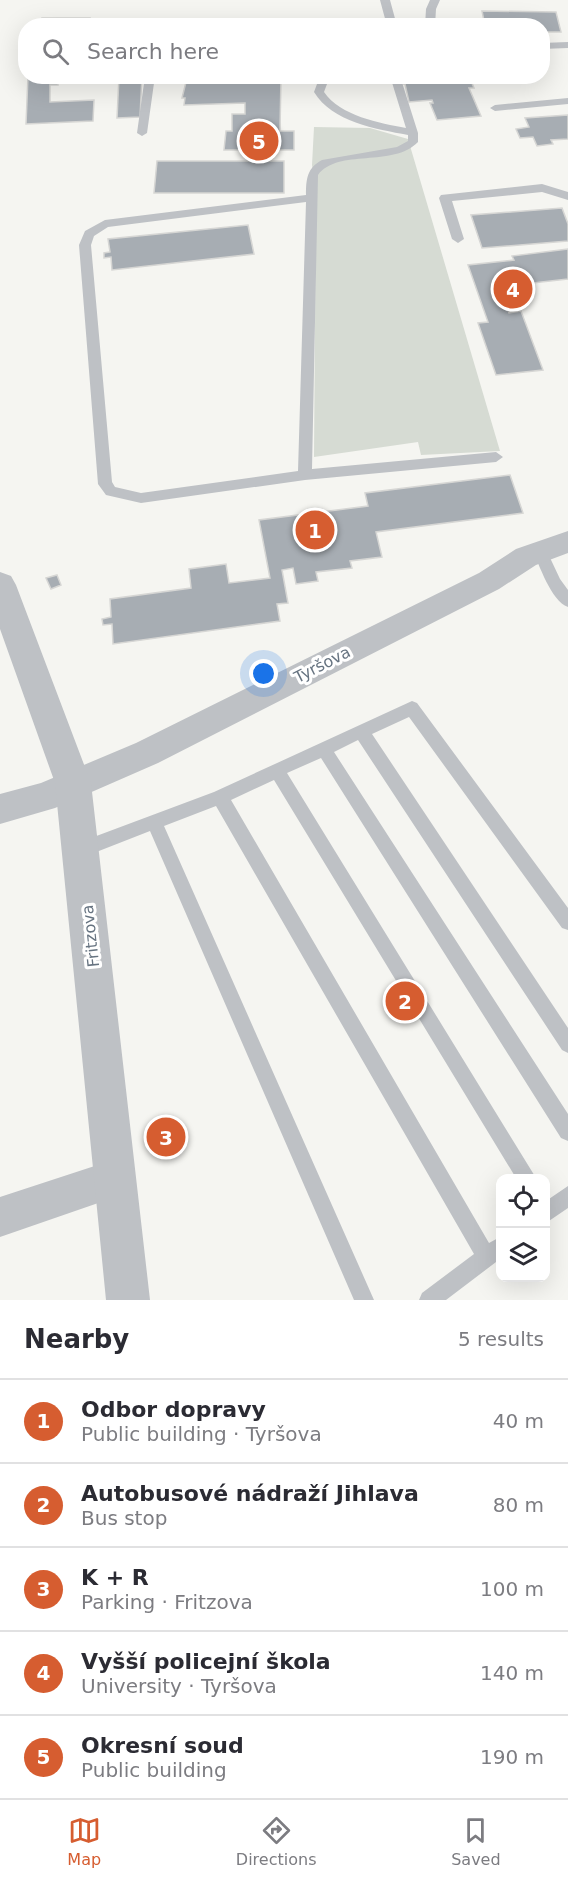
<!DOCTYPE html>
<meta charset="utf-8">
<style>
:root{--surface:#fff;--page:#f2f2f3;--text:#2b2b33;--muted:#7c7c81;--line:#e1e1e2;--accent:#d65d30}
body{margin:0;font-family:"DejaVu Sans",sans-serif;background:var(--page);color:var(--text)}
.controls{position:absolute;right:18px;bottom:18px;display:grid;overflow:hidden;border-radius:12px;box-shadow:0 6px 24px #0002}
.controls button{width:54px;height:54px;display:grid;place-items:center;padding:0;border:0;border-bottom:2px solid var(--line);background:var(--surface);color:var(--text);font:30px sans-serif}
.you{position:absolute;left:264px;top:674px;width:21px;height:21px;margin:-15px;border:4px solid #fff;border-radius:50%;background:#1a73e8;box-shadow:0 0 0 9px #1a73e833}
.badge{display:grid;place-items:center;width:39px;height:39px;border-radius:50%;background:var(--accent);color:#fff;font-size:20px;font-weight:700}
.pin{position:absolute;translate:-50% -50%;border:3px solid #fff;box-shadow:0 2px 6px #0006}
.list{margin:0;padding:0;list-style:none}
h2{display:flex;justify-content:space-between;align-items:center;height:78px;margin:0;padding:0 24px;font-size:26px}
h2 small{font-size:20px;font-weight:400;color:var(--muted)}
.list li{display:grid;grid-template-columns:39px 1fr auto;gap:18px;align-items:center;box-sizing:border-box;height:84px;padding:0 24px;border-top:2px solid var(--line)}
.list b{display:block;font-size:22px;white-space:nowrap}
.list p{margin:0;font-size:20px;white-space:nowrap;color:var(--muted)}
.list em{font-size:20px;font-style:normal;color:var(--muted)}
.icon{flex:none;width:33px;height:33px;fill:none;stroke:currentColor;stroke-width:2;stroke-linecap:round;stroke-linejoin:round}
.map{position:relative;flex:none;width:568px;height:1300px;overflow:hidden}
.search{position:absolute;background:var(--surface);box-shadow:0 6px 24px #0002;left:18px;right:18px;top:18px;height:66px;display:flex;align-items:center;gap:15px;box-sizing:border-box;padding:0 21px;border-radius:24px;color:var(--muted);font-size:22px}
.sheet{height:498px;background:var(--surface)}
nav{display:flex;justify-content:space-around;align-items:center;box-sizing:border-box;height:84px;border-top:2px solid var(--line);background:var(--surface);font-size:16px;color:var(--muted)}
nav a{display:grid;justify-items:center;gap:3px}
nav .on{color:var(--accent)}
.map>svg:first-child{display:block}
</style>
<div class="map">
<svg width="568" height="1300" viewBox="0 0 568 1300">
<rect width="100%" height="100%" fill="#f5f5f1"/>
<path fill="#d6dbd3" d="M 314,127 L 370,128 L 408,139 L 500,451 L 421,455 L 418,442 L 314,457 L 316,198 L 312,165 Z"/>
<path fill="#a7adb3" stroke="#d6d6d4" stroke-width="1.5" d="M 482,11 L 556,12 L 561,32 L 542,32 L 542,26 L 485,26 Z
M 42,18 L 90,18 L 89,23 L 91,23 L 91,26 L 34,26 L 35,21 L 42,21 Z
M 57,76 L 58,85 L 50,85 L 50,102 L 94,100 L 93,121 L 26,124 L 28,76 Z
M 142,76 L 140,117 L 117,118 L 119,77 Z
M 248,76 L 281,76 L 280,131 L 294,131 L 294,150 L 262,150 L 261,161 L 284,161 L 284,193 L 154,193 L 157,161 L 253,161 L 253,150 L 224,150 L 226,131 L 232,131 L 232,114 L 245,114 L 245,103 L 184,105 L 185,98 L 182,98 L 187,78 L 248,81 Z
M 400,76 L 469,76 L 474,88 L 469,88 L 481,116 L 437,120 L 430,103 L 433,103 L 432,100 L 409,102 L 405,84 L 403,84 Z
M 568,115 L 568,139 L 551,140 L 553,144 L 537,146 L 533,137 L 520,138 L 516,129 L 529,127 L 525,118 Z
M 562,208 L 568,224 L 568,241 L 482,248 L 471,215 Z
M 248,225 L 254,254 L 112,270 L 111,257 L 104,258 L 104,253 L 110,252 L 108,239 Z
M 568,249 L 568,279 L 524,284 L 523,280 L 498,283 L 509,313 L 521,311 L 543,370 L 496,375 L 478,323 L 488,322 L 468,265 L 514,260 L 512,256 Z
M 510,475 L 523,513 L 376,532 L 382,557 L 350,561 L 352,568 L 316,572 L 318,581 L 296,584 L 293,568 L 282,570 L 288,603 L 277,604 L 280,621 L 113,644 L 112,624 L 103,625 L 102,619 L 111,617 L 110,599 L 191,588 L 189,569 L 226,564 L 229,583 L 270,578 L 259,520 L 368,506 L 365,493 Z
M 57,575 L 61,585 L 51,589 L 46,578 Z"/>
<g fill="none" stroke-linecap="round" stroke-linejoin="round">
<path fill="#bec1c5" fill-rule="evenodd" d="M 380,0 L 390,0 L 397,26 L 387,26 Z
M 430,0 L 440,0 L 436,9 L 435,26 L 425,26 L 426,9 Z
M 568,42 L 568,48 L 542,49 L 542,43 Z
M 145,76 L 155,76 L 147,133 L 142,136 L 137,133 Z
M 320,76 L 330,76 L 324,92 C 340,116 380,123 406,128 L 390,76 L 400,76 L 418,133 L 418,142 C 393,168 338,148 318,175 L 312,469 L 496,452 L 503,457 L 496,462 L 305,480 L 141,503 L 106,495 L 98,484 L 79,245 L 85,231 L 105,220 L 306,195 C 306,179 307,168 322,160 L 397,147 L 408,141 L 408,135 C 376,129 332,122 314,92 ZM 306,202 L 298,471 L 141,493 L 115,487 L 112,482 L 91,245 L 94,236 L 108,227 Z
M 568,98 L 568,104 L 495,111 L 490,108 L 495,105 Z
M 542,184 L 568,192 L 568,200 L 542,192 L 452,201 L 464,239 L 458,243 L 452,239 L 439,198 L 441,195 Z
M 539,543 L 544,545 L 560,579 L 568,590 L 568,607 C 551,601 539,564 532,549 L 534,545 Z
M 412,701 L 417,703 L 568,908 L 568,930 L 562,928 L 409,717 L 372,734 L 568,1028 L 568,1053 L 562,1050 L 358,740 L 334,752 L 568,1114 L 568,1141 L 561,1138 L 321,758 L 287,773 L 536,1178 L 516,1178 L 274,780 L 231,800 L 489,1243 L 500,1237 L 500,1259 L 446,1300 L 419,1300 L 422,1293 L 474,1254 L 216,806 L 164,826 L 374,1300 L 354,1300 L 150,831 L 81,858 L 75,856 L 73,850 L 75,844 L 214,792 Z
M 568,1186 L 568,1208 L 546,1223 L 546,1201 Z"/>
<path fill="#bec1c5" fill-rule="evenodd" d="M 568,531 L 568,553 L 536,565 L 499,589 L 158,763 L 55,808 L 0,824 L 0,794 L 41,783 L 136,743 L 479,573 L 516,549 Z
M 116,1159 L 130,1164 L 135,1178 L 130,1192 L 0,1237 L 0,1197 Z"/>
<path fill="#bec1c5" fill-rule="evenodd" d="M 0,572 L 11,576 L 16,585 L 91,783 L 150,1300 L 106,1300 L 55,783 L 0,629 Z"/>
</g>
<g text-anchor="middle" stroke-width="6" stroke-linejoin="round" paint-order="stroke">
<g font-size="16" fill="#667380" stroke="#fff">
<text transform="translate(322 664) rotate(-27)" y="6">Tyršova</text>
<text transform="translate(90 936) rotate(-96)" y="6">Fritzova</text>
</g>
</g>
</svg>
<div class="controls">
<button><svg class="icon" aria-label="locate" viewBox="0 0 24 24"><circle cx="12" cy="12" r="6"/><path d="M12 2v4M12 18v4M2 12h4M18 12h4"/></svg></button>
<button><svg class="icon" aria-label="layers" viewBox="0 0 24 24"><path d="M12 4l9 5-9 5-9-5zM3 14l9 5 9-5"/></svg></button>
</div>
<div class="you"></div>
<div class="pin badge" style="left:315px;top:530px">1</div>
<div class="pin badge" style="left:405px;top:1001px">2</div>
<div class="pin badge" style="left:166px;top:1137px">3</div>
<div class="pin badge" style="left:513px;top:289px">4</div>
<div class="pin badge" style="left:259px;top:141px">5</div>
<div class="search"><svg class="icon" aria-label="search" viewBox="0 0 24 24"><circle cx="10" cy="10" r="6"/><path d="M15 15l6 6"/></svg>Search here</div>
</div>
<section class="sheet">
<h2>Nearby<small>5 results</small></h2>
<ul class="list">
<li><span class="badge">1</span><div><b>Odbor dopravy</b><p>Public building · Tyršova</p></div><em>40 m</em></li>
<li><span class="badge">2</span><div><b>Autobusové nádraží Jihlava</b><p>Bus stop</p></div><em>80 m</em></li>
<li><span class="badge">3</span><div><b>K + R</b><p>Parking · Fritzova</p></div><em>100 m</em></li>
<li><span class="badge">4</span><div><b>Vyšší policejní škola</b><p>University · Tyršova</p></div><em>140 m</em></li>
<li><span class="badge">5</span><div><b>Okresní soud</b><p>Public building</p></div><em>190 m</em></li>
</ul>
</section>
<nav>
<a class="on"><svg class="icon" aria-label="map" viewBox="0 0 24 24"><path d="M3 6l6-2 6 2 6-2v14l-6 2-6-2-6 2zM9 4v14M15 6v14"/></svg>Map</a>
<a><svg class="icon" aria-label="directions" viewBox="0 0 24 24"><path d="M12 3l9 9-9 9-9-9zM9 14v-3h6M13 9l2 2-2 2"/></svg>Directions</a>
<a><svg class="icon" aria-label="saved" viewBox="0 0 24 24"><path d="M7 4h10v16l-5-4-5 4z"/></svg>Saved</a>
</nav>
